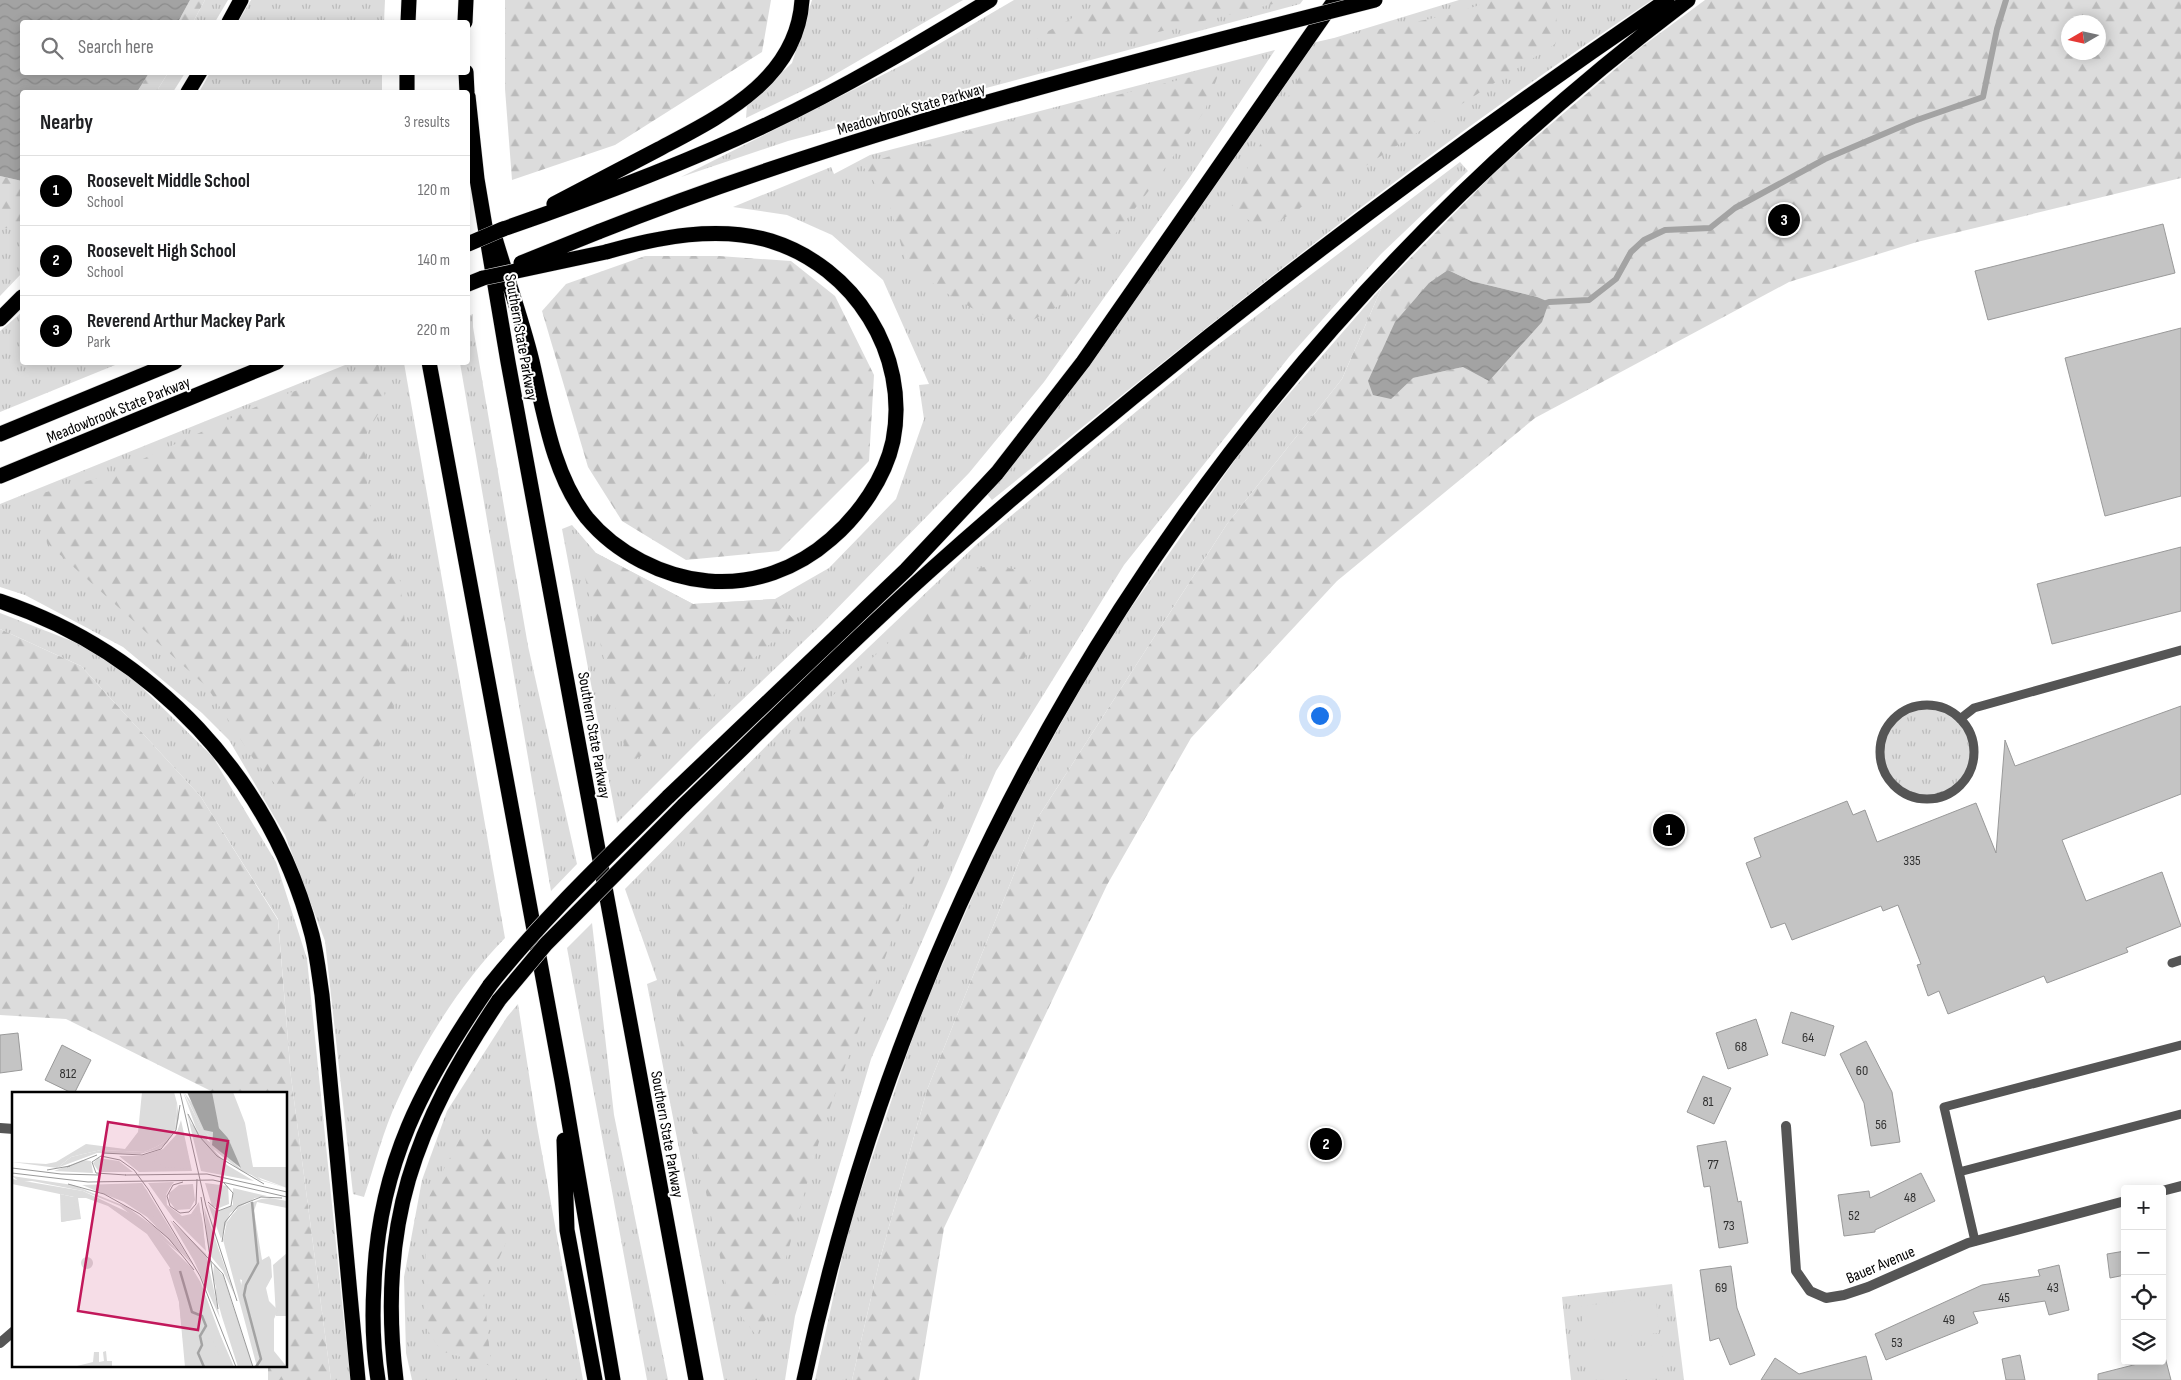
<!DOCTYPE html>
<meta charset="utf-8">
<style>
:root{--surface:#fff;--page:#f2f2f2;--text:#202124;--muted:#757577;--line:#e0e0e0;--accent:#000}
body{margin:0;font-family:"Sofia Sans Condensed",sans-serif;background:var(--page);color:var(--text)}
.controls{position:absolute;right:15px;bottom:15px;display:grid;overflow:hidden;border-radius:5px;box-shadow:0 2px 12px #0003}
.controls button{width:45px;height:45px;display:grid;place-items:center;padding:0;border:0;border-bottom:1px solid var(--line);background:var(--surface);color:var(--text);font:25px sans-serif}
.compass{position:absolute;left:2061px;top:15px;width:45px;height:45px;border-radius:50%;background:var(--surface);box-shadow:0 2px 12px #0003;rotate:261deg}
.you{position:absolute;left:1319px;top:715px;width:18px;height:18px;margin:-12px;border:4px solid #fff;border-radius:50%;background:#1a73e8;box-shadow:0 0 0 8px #1a73e833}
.badge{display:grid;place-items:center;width:32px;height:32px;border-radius:50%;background:var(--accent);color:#fff;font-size:16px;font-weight:700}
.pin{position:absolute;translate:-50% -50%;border:2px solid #fff;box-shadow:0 1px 5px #0006}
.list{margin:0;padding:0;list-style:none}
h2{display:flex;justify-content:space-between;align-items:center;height:65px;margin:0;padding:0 20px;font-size:21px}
h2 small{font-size:16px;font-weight:400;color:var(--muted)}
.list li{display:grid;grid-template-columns:32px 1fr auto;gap:15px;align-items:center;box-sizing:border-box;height:70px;padding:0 20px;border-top:1px solid var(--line)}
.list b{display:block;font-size:19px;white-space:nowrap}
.list p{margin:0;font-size:16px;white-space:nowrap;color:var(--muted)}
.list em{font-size:16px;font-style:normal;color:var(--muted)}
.icon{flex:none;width:28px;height:28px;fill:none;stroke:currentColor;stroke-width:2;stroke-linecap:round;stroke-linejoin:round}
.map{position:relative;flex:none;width:2181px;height:1380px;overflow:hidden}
.search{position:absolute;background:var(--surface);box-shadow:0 2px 12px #0003;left:20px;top:20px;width:450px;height:55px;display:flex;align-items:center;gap:12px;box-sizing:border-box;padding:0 18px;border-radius:5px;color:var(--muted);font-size:19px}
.panel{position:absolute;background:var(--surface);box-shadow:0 2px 12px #0003;left:20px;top:90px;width:450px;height:275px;border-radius:5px}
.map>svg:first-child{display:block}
</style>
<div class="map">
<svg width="2181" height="1380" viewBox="0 0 2181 1380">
<defs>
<pattern id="grass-tufts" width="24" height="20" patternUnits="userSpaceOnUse" patternTransform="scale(1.25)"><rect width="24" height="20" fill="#dcdcdc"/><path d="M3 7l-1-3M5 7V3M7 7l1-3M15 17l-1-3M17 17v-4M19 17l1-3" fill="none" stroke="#bbb"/></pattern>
<pattern id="forest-firs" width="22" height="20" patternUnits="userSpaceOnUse" patternTransform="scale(1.25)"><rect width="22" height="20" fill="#dcdcdc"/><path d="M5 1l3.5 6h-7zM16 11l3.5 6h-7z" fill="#bbb"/></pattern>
<pattern id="water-waves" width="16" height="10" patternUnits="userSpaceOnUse" patternTransform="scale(1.25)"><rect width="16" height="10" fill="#a3a3a3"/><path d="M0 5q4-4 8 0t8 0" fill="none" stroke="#8b8b8b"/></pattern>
</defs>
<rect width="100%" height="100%" fill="#fff"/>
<path fill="url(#grass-tufts)" d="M 205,0 L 228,0 L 215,22 L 193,22 Z
M 251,0 L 385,0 L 384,22 L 238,22 Z
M 812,0 L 963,0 L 827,79 L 746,118 L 747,105 L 792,63 Z
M 1014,0 L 1303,0 L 1300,4 L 788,141 L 681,177 L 908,62 Z
M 1459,0 L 1652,0 C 1421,152 1206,327 992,500 L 987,494 L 1312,43 L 1334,38 Z
M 1275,50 L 1190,177 L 1044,382 L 969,473 L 821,625 L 701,739 L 617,823 L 562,529 L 572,525 L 596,553 L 693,604 L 775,599 L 829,568 L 896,499 L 924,419 L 919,385 L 929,384 L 883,280 L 832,235 L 787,215 L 733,207 L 831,167 L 834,174 L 870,155 Z
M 168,73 L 185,73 L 173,92 L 156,92 Z
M 210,73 L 382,73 L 382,92 L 199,92 Z
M 1460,162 L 1468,171 L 1381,254 L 1289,357 L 1124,565 L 996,771 L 871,1059 L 795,1316 L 785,1380 L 724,1380 L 647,984 L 657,980 L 625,889 L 783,729 L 976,545 L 1203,356 Z
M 0,228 L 22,228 L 22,273 L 0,296 Z
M 1382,287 L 1342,379 L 1227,524 L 1035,822 L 927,1090 L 880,1259 L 852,1380 L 815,1380 L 849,1226 L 920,1016 L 1000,834 L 1102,649 L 1249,440 Z
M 22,312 L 22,362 L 120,363 L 0,412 L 0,331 Z
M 473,314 L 473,327 L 528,646 L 577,864 L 551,891 L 460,363 L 468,362 L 468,316 Z
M 350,363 L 404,363 L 505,938 C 461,983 424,1042 398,1099 C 383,1130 375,1165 364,1197 L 353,1194 L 325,941 L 285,835 L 229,740 L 202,713 L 123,647 L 25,595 L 0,587 L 0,504 Z
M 0,613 L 77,643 L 128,674 L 212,756 L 276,862 L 307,959 L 345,1332 L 353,1380 L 331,1380 L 291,1077 L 278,919 L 201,797 L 81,666 L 0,629 Z
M1880 752a47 47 0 1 1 94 0a47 47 0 1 1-94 0Z
M 592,923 L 614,1115 L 668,1380 L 647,1380 L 567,948 Z
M 518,1004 L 537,1126 L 583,1380 L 412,1380 L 406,1353 L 404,1277 L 422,1180 L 447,1111 L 507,1017 Z
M 1672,1284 L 1684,1380 L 1571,1380 L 1562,1297 Z"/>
<path fill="url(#forest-firs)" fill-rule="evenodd" d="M 190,0 L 205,0 L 193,22 L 178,22 Z
M 505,0 L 771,0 L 762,52 L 615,145 L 512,180 L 505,89 Z
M 1105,0 L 1279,0 L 1277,3 L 1142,36 L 1034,39 Z
M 1495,0 L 1558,0 L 1555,44 L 1275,224 L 1258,226 L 1231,209 L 1249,164 L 1307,64 L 1327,40 L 1449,15 Z
M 1705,0 L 2181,0 L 2181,178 L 1917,242 L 1789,282 L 1535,418 L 1337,581 L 1191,738 L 1107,885 L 944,1228 L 919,1380 L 852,1380 L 880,1259 L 927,1090 L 1035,822 L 1227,524 L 1342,379 L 1382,287 L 1497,170 L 1640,48 ZM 2068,22 L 2098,22 L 2098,52 L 2068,52 ZM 1448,270 L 1471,281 L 1537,297 L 1463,367 L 1413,378 Z
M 1220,70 L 1205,110 L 1154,184 L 1060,305 L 1031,321 L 987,317 L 948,294 L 907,265 L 889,203 L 862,165 L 973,130 Z
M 149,73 L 168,73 L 156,92 L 137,92 Z
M 0,176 L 22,181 L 22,228 L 0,228 Z
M 645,256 L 719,256 L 791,261 L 835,296 L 874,375 L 869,461 L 779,551 L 686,560 L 622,521 L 588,467 L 542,311 L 566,284 Z
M 375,363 L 378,363 L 386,401 L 365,436 L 368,501 L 399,573 L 410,664 L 376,755 L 337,826 L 305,818 L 254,760 L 207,687 L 47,543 L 39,494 L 106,476 L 275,398 Z
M 596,553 L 693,604 L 775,599 L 795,621 L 654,750 L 628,762 L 583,569 Z
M 990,566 L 1030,571 L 1029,652 L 983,713 L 918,868 L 824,1124 L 771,1311 L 756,1335 L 730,1303 L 689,1114 L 667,896 L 689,832 L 964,571 Z
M 0,629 L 81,666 L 201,797 L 278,920 L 291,1077 L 331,1380 L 268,1380 L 268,1366 L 286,1366 L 286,1094 L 217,1094 L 66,1019 L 0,1015 Z
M 506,1134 L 510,1234 L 484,1292 L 491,1366 L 441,1351 L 423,1323 L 428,1199 L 461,1137 Z"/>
<path fill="#dcdcdc" d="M 1656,1298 L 1659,1333 L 1585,1341 L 1581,1306 Z
M 1661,1344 L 1665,1378 L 1590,1380 L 1587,1352 Z"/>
<path fill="url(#water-waves)" d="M 0,0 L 190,0 L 178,22 L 22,22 L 22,72 L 149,73 L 137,92 L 22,92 L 22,181 L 0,176 Z
M 1448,270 L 1471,281 L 1537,297 L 1549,302 L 1542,322 L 1489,381 L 1463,367 L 1413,378 L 1391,399 L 1373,395 L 1368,381 L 1395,322 L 1429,283 Z"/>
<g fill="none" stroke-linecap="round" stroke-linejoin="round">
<path stroke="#a3a3a3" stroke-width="6" d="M 1541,305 L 1549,302 L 1589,300 L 1616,279 L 1631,252 L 1644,240 L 1665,230 L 1710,228 L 1735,208 L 1825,159 L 1914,121 L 1983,97 L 1997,29 L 2006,0"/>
</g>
<path fill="#c4c4c4" stroke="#999" d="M 2163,224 L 2175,273 L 1988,320 L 1975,271 Z
M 2181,328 L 2181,496 L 2105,516 L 2065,358 Z
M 2181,547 L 2181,611 L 2052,644 L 2037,584 Z
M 2181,706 L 2181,794 L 2062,840 L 2086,901 L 2162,872 L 2181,926 L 2126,948 L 2128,952 L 2047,983 L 2044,976 L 1948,1014 L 1939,991 L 1928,996 L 1917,965 L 1921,964 L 1898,905 L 1883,911 L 1881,906 L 1792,940 L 1785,923 L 1771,928 L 1746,863 L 1761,857 L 1754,838 L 1847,801 L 1853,815 L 1865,810 L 1877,842 L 1976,803 L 1996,853 L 2005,740 L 2015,766 Z
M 1791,1012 L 1834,1026 L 1825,1056 L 1782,1043 Z
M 1756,1019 L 1768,1055 L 1728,1069 L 1716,1033 Z
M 18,1033 L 22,1070 L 0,1073 L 0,1035 Z
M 1866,1041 L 1892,1092 L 1900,1142 L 1871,1146 L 1864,1103 L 1840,1054 Z
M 62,1045 L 91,1060 L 74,1094 L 45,1080 Z
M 1703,1076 L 1731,1088 L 1714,1124 L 1687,1112 Z
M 1726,1141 L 1738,1202 L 1741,1201 L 1748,1243 L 1719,1248 L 1710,1186 L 1704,1187 L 1697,1146 Z
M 1921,1173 L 1935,1201 L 1875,1230 L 1875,1232 L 1844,1236 L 1838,1195 L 1869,1191 L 1870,1198 Z
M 2125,1251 L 2125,1275 L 2110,1278 L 2107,1254 Z
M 2059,1265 L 2069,1310 L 2049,1315 L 2045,1301 L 1973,1312 L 1978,1323 L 1886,1360 L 1875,1334 L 1982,1285 L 2040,1276 L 2038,1270 Z
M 1731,1266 L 1737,1308 L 1755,1355 L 1730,1365 L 1719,1338 L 1710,1341 L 1700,1270 Z
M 2020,1355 L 2025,1380 L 2006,1380 L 2002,1359 Z
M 1866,1356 L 1872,1380 L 1761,1380 L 1775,1358 L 1799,1374 Z
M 2165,1357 L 2171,1380 L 2098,1380 L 2098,1374 L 2149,1361 L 2162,1361 L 2162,1358 Z"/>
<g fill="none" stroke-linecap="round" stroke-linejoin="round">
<defs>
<path id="highway" d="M 229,22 L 241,0
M 408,22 L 409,0
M 465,22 L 466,0
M 407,72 L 407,92
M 466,72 L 467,92
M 188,92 L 200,72
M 468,96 L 477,179 L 508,362 L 696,1380
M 554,204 C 589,186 624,167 659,149 C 721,116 797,80 802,0
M 503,229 C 593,198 682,165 768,124 C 844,88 918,44 990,0
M 598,232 C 807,149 1027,89 1245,33
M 495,238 C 507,279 522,320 532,361 C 544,413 553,475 587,518 C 616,553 663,577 708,581 C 753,585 797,569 831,539 C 859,515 885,478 893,441 C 910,354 854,267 771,241 C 718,225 658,237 606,252
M 468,284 L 483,278
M 0,319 L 22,297
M 429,362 L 562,1081 L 613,1380
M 0,434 L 175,362
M 0,476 L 277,362
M 0,601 C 154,653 271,778 312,935 C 317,955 319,975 322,995 L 358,1380
M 668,797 L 906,570 L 997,473 L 1083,362 L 1335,0
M 683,806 C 766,726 847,645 933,568 C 1164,362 1412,174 1667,0
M 564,1140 L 567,1230 L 595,1380
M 378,1380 C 373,1349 372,1317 374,1285 C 378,1165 423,1082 490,985
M 396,1380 C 377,1226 414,1126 499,1000
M 804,1380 C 923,822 1234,343 1688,0"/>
</defs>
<use href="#highway" stroke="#dbdbdb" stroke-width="16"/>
<path stroke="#555" stroke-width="9" d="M1880 752a47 47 0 1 1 94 0a47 47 0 1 1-94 0Z
M 1960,719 L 1974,708 L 2181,650
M 2172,963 L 2181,960
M 1959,1172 L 2181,1114
M 1975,1241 L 1944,1107 L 2181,1045"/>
<path stroke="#555" stroke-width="10" d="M 1786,1126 L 1796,1271 L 1810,1291 L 1826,1298 L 1844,1295 L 1868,1287 L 1968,1243 L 2125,1201
M 0,1128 L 14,1129
M 2162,1191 L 2181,1186
M 0,1343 L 14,1331"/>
<use href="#highway" stroke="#000" stroke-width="15"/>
<defs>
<path id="highway-bridge" d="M 1245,33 L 1375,0
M 468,244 L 503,229
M 521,263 L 598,232
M 483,278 L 606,252
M 490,985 C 544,917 607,858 668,797
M 499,1000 L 546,944 L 683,806"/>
</defs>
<use href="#highway-bridge" stroke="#dbdbdb" stroke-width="16" stroke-linecap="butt"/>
<use href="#highway-bridge" stroke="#000" stroke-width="15"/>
</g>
<g text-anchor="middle" stroke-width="4" stroke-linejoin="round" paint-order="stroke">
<g font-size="14" fill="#313131">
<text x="1912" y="865">335</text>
<text x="1808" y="1042">64</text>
<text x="1741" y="1051">68</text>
<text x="1862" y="1075">60</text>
<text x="68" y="1078">812</text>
<text x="1708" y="1106">81</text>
<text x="1881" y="1129">56</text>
<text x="1713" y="1169">77</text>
<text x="1910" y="1202">48</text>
<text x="1854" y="1220">52</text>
<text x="1729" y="1230">73</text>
<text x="1721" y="1292">69</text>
<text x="2053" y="1292">43</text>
<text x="2004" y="1302">45</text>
<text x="1949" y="1324">49</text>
<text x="1897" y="1347">53</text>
</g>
<g font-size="16" fill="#000" stroke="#fff">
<text transform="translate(911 108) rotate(-16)" y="6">Meadowbrook State Parkway</text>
<text transform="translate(522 337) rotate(80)" y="6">Southern State Parkway</text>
<text transform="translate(118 409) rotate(-22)" y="6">Meadowbrook State Parkway</text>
<text transform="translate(595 735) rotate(80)" y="6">Southern State Parkway</text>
<text transform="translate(668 1134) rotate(80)" y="6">Southern State Parkway</text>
<text transform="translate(1880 1264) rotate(-23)" y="6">Bauer Avenue</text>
</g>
</g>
<g transform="translate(12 1092)">
<rect width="275" height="275" fill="#fff"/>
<path d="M 171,0 L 190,37 L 196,43 L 195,48 L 250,88 L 275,96 L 247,88 L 197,54 L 184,36 ZM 165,11 L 167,26 L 164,37 L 155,51 L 147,57 L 128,62 L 85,61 L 45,76 L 59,65 L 71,62 L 89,58 L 132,60 L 144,55 L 157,47 L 163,37 ZM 174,17 L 179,31 L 215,73 L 242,89 L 189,79 ZM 169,28 L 180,79 L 127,80 L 107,64 L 129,64 L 151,57 L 164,43 ZM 86,66 L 107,69 L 121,80 L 87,80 L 81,71 ZM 71,68 L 79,69 L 81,81 L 42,79 ZM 0,84 L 61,93 L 115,115 L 144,136 L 172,165 L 108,114 L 71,99 L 20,89 L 8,90 ZM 162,90 L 154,101 L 155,113 L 170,124 L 179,122 L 187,110 L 194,159 L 161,126 L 136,91 ZM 130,91 L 181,173 L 135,125 L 112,110 L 70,93 ZM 221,96 L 255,104 L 243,106 L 218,121 L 209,147 L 196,112 L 205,120 L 221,113 ZM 48,102 L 66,106 L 69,127 L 49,130 ZM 241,109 L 228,187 L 248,275 L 245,275 L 211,148 L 215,130 L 226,116 ZM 192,115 L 223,204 L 211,179 L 197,162 ZM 158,128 L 194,162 L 208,226 L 182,169 ZM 275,161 L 275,224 L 264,224 L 261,173 ZM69 171a6 6 0 1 1 12 0a6 6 0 1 1-12 0ZM 157,177 L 180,178 L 222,275 L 173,275 L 167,210 ZM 210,181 L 241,275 L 226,275 L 210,225 L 203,200 ZM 94,259 L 95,269 L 100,269 L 100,275 L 61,275 L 81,270 L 82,260 L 87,260 L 87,270 L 92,269 L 91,260 Z" fill="#dcdcdc"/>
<path d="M 130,0 L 162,0 L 165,11 L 163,37 L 157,47 L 144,55 L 132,60 L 89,58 L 71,62 L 59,65 L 45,76 L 0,70 L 34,72 L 44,70 L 74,52 L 113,57 L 126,40 ZM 172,0 L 201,40 L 200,53 L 228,76 L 216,46 L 207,36 L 200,9 L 200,0 L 221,0 L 233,31 L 241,75 L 275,75 L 275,96 L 229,79 L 206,61 L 199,54 L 196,43 L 190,38 ZM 168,45 L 172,45 L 179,77 L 152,75 L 139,67 ZM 0,87 L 71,99 L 130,127 L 180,176 L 189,191 L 220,275 L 191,275 L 188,265 L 207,263 L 200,247 L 194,246 L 196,232 L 191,228 L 186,238 L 190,248 L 180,262 L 183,275 L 174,275 L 166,200 L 158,176 L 135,142 L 96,114 L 74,106 L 65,106 L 68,126 L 50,130 L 49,105 L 55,107 L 54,117 L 59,124 L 63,121 L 62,105 L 0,92 ZM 193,91 L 216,94 L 217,112 L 207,116 L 200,114 ZM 158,92 L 159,93 L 151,109 L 141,93 ZM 181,92 L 183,108 L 178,117 L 164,118 L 157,109 L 157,101 L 167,93 ZM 109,93 L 134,97 L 152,130 L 89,96 ZM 258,106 L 275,109 L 275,116 L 245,110 L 242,119 L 250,168 L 257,164 L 259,168 L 260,185 L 254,196 L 257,209 L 266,218 L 262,227 L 262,259 L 275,275 L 248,275 L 228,199 L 230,188 L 224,186 L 213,150 L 214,135 L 220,123 L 231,114 L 249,107 ZM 189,121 L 191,132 L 193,154 L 173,134 L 180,124 ZM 180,153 L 194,163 L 196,186 L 190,183 L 179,156 ZM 202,172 L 211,184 L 223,223 L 220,237 L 239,275 L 232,275 L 226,255 L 222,255 L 201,185 Z" fill="#dcdcdc"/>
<path d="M 175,0 L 200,0 L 207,36 L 216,46 L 229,76 L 200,53 L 201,40 L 192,38 Z" fill="#a3a3a3"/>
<path fill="none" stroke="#a3a3a3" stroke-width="2.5" d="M 240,110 L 246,171 L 234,193 L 232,203 L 249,267 L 244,275M 168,179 L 180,220 L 190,224 L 194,234 L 188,244 L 190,253 L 186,261 L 192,275"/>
<path fill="none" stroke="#999" stroke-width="1" d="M 168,0 L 194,114 L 225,209M 176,22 L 187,44 L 205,64 L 252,92M 91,61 L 130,63 L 149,57 L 164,38 L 168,13M 55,75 L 85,63M 0,76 L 49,82 L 87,83M 35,78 L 58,74M 0,81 L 76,90 L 201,88 L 275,105M 113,83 L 195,82 L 275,100M 114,83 L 84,81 L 80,70 L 89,64 L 108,68 L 122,78 L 136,97 L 188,184 L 224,275M 171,90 L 161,93 L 155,104 L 158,114 L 168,121 L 177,120 L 184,112 L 185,87M 56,92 L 92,102 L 128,122 L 157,147 L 182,178M 189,105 L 206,217M 196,110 L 206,119 L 219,114 L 221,101 L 212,91M 161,129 L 211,182 L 241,275M 210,150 L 213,130 L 226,114 L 249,105 L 270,106"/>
<path fill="#c2185b" fill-opacity="0.15" stroke="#c2185b" stroke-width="2.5" d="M 96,30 L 216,49 L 186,238 L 66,219 Z"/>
<rect width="275" height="275" fill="none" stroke="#000" stroke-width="2.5"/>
</g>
</svg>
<div class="controls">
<button>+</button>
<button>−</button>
<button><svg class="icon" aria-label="locate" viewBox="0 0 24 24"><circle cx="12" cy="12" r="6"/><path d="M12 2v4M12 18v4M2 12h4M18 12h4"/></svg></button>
<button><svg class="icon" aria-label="layers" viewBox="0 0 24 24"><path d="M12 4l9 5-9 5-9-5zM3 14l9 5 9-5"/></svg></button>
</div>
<svg class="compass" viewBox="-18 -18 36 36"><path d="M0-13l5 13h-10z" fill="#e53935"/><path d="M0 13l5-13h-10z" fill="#757577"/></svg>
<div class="you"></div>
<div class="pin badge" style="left:1669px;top:830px">1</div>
<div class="pin badge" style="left:1326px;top:1144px">2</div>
<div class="pin badge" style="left:1784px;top:220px">3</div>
<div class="search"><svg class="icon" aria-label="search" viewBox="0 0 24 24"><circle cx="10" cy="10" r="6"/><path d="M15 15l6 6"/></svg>Search here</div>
<section class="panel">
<h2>Nearby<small>3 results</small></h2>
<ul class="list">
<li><span class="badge">1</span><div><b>Roosevelt Middle School</b><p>School</p></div><em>120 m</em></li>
<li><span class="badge">2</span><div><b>Roosevelt High School</b><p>School</p></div><em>140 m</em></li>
<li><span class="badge">3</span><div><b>Reverend Arthur Mackey Park</b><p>Park</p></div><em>220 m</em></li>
</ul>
</section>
</div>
